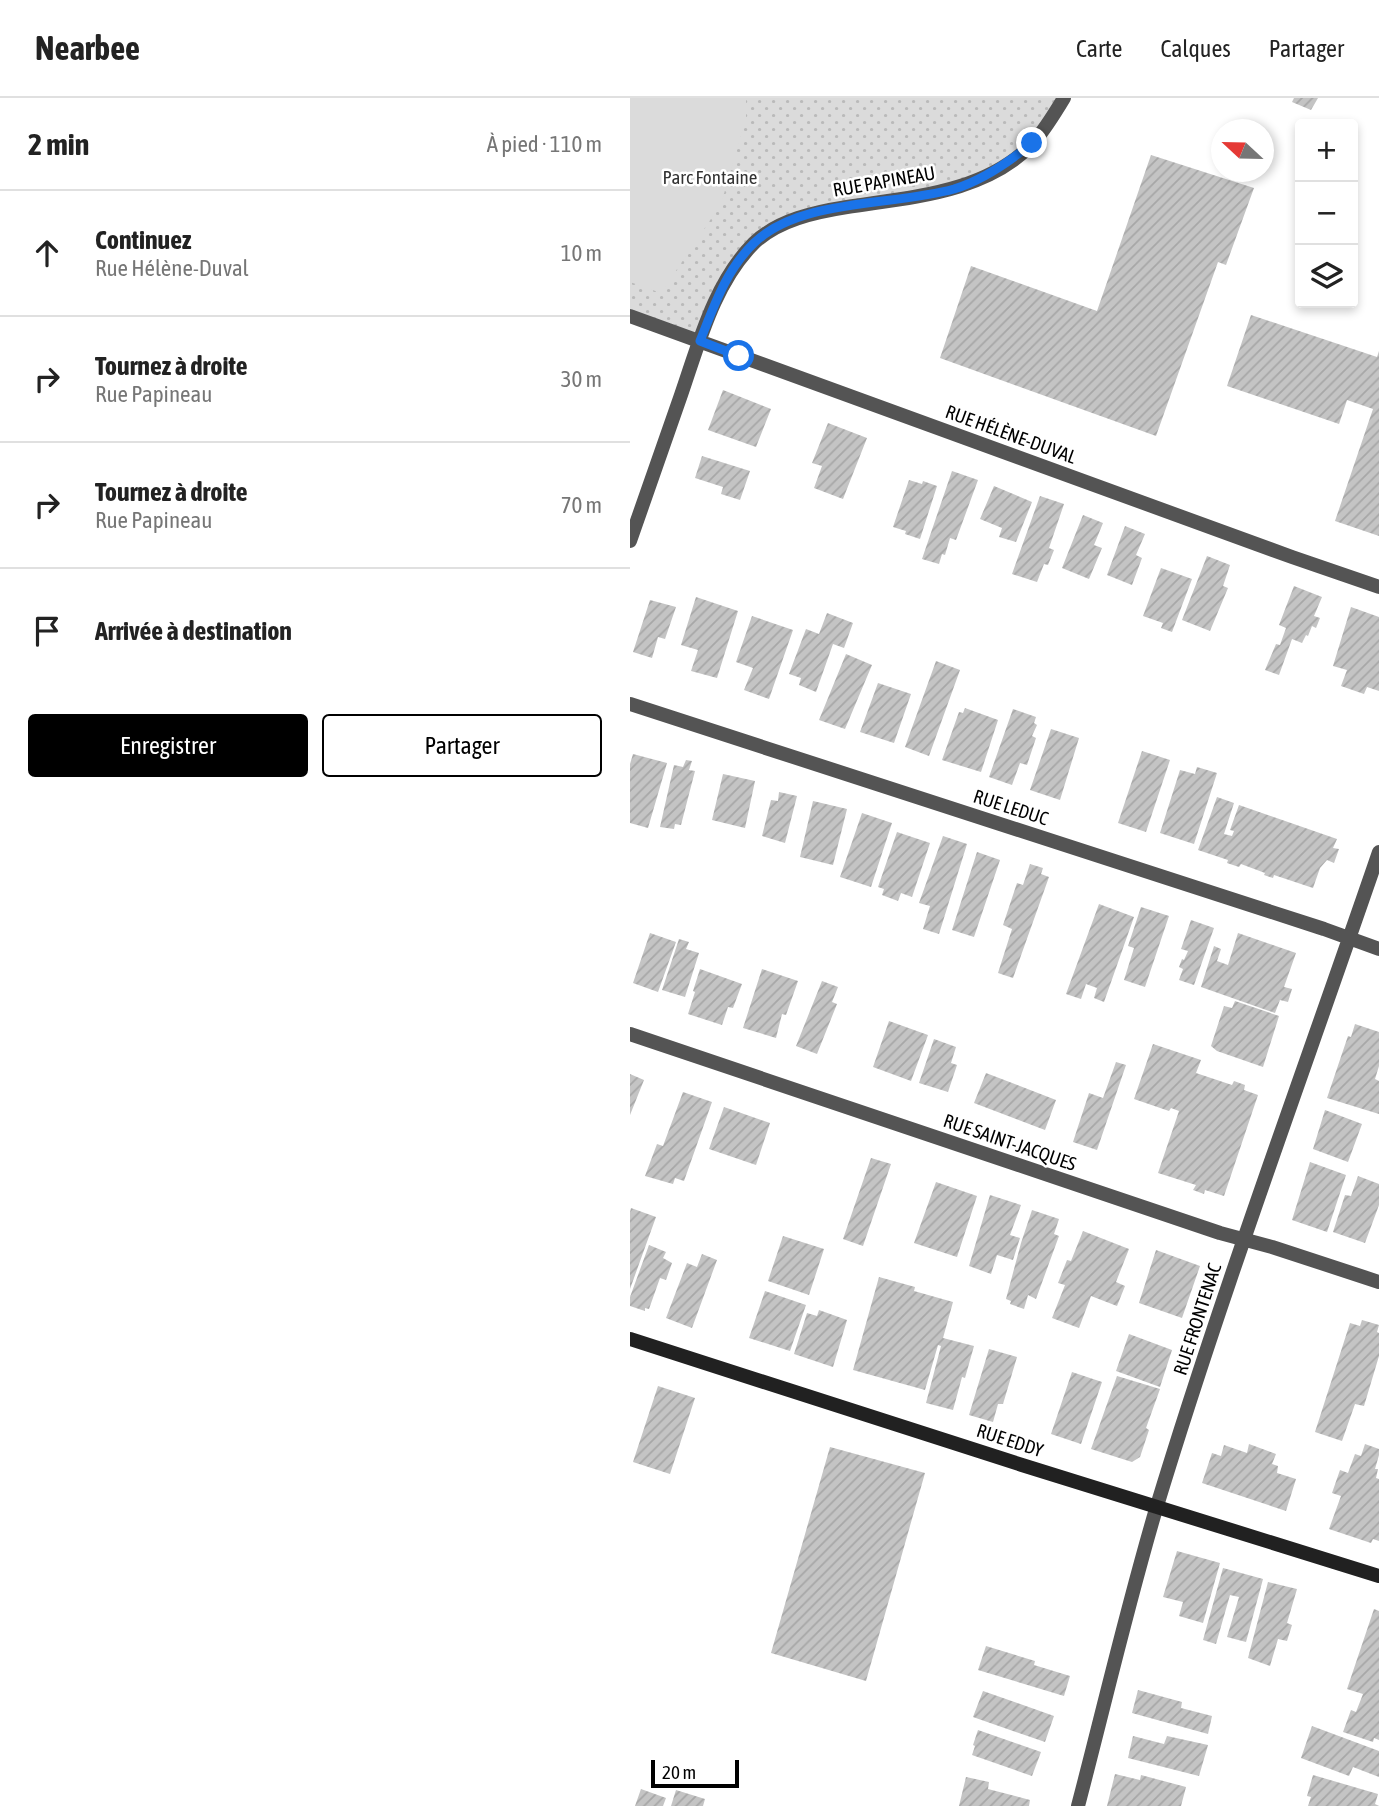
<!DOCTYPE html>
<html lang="fr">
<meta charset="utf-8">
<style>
:root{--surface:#fff;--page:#f2f2f2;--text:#222;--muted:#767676;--line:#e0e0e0;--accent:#000}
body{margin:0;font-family:"Asap Condensed",sans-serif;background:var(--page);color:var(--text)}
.controls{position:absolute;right:21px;top:21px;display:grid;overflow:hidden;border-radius:7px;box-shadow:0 4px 10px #0003}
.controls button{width:63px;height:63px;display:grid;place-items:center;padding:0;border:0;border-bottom:2px solid var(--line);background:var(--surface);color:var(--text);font:35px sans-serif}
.compass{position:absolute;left:581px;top:21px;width:63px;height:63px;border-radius:50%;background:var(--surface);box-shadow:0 4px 10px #0003;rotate:292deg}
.scale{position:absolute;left:21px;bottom:18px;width:88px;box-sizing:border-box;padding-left:7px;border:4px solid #000;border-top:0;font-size:19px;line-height:24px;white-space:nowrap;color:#000;-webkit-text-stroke:5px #fff;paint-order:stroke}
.stop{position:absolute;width:21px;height:21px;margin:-16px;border:5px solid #1a73e8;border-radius:50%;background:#fff}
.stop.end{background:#1a73e8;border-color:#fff;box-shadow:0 2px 7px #0008}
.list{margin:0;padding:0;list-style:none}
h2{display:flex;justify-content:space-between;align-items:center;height:91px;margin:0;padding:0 28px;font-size:30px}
h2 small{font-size:23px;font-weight:400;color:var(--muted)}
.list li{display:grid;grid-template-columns:46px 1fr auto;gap:21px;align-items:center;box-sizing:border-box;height:126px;padding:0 28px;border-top:2px solid var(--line)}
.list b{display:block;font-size:26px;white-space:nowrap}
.list p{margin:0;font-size:23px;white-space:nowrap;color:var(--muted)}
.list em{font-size:23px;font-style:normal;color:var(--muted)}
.actions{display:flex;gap:14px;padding:21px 28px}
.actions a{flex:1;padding:16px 0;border:2px solid var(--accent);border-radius:7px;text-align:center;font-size:24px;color:var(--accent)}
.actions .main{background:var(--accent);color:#fff}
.icon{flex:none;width:38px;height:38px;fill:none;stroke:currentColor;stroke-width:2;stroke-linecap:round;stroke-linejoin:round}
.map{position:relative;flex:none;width:749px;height:1708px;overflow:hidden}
header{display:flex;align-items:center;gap:42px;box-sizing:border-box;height:98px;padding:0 35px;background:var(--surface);border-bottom:2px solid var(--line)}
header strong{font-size:33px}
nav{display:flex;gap:38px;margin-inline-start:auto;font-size:24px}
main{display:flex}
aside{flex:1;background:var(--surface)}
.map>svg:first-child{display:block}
</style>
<header>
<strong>Nearbee</strong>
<nav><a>Carte</a><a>Calques</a><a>Partager</a></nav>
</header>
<main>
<aside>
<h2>2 min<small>À pied · 110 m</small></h2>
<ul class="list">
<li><svg class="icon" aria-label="ahead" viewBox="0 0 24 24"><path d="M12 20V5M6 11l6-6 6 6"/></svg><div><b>Continuez</b><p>Rue Hélène-Duval</p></div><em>10 m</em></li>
<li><svg class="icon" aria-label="right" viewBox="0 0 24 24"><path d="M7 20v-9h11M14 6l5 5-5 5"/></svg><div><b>Tournez à droite</b><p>Rue Papineau</p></div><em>30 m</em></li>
<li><svg class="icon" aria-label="right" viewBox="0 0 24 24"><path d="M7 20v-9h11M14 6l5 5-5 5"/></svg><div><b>Tournez à droite</b><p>Rue Papineau</p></div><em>70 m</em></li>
<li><svg class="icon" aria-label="arrive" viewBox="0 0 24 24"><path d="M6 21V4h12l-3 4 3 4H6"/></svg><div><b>Arrivée à destination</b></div></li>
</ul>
<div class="actions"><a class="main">Enregistrer</a><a>Partager</a></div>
</aside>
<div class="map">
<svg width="749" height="1708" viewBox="0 0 749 1708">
<defs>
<pattern id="grass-dots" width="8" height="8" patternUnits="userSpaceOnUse" patternTransform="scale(1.75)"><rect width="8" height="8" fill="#dbdbdb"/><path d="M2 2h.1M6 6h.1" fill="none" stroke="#bababa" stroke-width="1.8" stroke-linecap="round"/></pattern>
<pattern id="building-hatch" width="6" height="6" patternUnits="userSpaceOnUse" patternTransform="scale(1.75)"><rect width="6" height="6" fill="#c4c4c4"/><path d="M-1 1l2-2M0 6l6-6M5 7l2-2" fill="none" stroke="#a7a7a7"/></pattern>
</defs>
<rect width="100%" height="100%" fill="#fff"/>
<path fill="url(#grass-dots)" d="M 0,0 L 434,0 L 402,45 L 354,78 L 151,127 L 107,165 L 70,243 L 0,218 Z"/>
<path fill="#dbdbdb" d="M 0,0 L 116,0 L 116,20 L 91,106 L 31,195 L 0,184 Z"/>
<path fill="url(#building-hatch)" d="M 664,0 L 688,0 L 681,12 L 662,4 Z
M 521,57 L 624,90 L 596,167 L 588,164 L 526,338 L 310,260 L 341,168 L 467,213 Z
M 621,217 L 747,259 L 749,253 L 749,438 L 705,423 L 743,311 L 717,302 L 709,326 L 597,288 Z
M 93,292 L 141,311 L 126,349 L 78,332 Z
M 198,325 L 237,340 L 213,401 L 184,390 L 192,368 L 182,365 Z
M 72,358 L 120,373 L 110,402 L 91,396 L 93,389 L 65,380 Z
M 322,373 L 348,382 L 326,442 L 320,440 L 315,457 L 312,456 L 309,466 L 292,461 Z
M 279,382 L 292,386 L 293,383 L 307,388 L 290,441 L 275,436 L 276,433 L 263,429 Z
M 364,388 L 402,404 L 386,444 L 369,439 L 372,430 L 350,421 Z
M 410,398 L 434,406 L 419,450 L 424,452 L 418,467 L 414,466 L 407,484 L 382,476 Z
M 453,417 L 473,425 L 464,447 L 472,450 L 459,481 L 432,470 Z
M 495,428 L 515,436 L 506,457 L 512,460 L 502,487 L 477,477 Z
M 577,458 L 600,467 L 593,488 L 598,490 L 580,533 L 552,522 Z
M 531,470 L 562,481 L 542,534 L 531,530 L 533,525 L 513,518 Z
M 664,488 L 692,499 L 684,518 L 690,520 L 686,530 L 682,528 L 678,538 L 676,537 L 672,545 L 662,541 L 649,577 L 635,572 L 646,546 L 650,547 L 656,530 L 649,527 Z
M 66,499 L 108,513 L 87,580 L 61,573 L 68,552 L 51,547 Z
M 20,502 L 46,509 L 35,541 L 28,539 L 22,560 L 3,554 Z
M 721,509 L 749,519 L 749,593 L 737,589 L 734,596 L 711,588 L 717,572 L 703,568 Z
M 197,515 L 223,525 L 214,550 L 203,546 L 186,594 L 169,587 L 171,580 L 159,576 L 176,531 L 189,536 Z
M 122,518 L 163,532 L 139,601 L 114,592 L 123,570 L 106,564 Z
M 216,556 L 242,567 L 215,631 L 189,622 Z
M 306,563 L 330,572 L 299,658 L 275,649 Z
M 248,585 L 281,596 L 264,645 L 230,634 Z
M 335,610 L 368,622 L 351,674 L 312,662 L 329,614 L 333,615 Z
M 383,611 L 406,619 L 404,625 L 407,627 L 402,638 L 406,640 L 397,667 L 390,665 L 382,687 L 359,679 Z
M 421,631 L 449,640 L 430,702 L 400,692 Z
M 512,653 L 540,662 L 516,734 L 488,725 Z
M 3,656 L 37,665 L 18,730 L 0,725 L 0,666 Z
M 56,662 L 62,663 L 59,672 L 65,673 L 51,727 L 45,726 L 44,731 L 30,729 L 44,667 L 53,669 Z
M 567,669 L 587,675 L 564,746 L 530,735 L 550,672 L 565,676 Z
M 93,676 L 125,683 L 115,730 L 82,722 Z
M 149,694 L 167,698 L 155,745 L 132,738 L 141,702 L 148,703 Z
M 587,699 L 604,705 L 594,736 L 602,738 L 604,733 L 600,732 L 609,707 L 707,741 L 703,750 L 709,751 L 704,765 L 697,762 L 690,770 L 683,790 L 644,777 L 643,780 L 634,777 L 635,775 L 611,766 L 609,769 L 597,765 L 598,762 L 568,752 Z
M 183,703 L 217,711 L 203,767 L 170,759 Z
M 232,715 L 262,725 L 241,789 L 210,779 Z
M 267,734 L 300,745 L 282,799 L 271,795 L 268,803 L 252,797 L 254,791 L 248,789 Z
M 313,738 L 337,746 L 309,836 L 293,831 L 300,808 L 289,805 Z
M 347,754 L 370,762 L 344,839 L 322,832 Z
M 400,766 L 413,770 L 411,776 L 419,779 L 383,880 L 368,875 L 382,831 L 373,827 L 387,785 L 393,787 Z
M 469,806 L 504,819 L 474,904 L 464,900 L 467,890 L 456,886 L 451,901 L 436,896 Z
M 511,809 L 539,818 L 515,889 L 494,882 L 504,850 L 498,848 Z
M 561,822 L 584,830 L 564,887 L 549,882 L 553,871 L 549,869 L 552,861 L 554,862 L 558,853 L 551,851 Z
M 20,835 L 46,844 L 28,894 L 3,885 Z
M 608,835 L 666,855 L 654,889 L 662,891 L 658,904 L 650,902 L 645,915 L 571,889 L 584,848 L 591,851 L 587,863 L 598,867 Z
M 49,841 L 59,844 L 56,851 L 69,855 L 55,899 L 32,892 Z
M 70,871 L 112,886 L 103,910 L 98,909 L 92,927 L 58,916 L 65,894 L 63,893 Z
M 132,871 L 168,883 L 156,917 L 152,916 L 146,940 L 113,930 Z
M 192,883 L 208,889 L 202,904 L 207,906 L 187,956 L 166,948 Z
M 605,903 L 649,918 L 633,969 L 587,953 L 581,948 L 594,908 L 602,910 Z
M 259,923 L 298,937 L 281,983 L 243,969 Z
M 725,926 L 749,934 L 749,968 L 745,981 L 749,983 L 749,1016 L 697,1000 L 718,938 L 721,939 Z
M 304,941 L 326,949 L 321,965 L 327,967 L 318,994 L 289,985 Z
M 523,946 L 571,962 L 566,975 L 602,987 L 604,983 L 615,987 L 614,992 L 628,997 L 594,1098 L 575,1092 L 574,1096 L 563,1092 L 566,1087 L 528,1075 L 549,1013 L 541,1010 L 539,1013 L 504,1001 Z
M 486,964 L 496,967 L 467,1052 L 443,1044 L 459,995 L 473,1000 Z
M 356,975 L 426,1002 L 415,1032 L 344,1005 Z
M 0,976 L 14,982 L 0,1017 Z
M 53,994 L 82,1004 L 54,1083 L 45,1080 L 43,1086 L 15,1078 L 27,1046 L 33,1048 Z
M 94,1009 L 140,1025 L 126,1067 L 79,1051 Z
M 695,1012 L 732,1026 L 718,1064 L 683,1051 Z
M 241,1060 L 261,1066 L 233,1148 L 213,1141 Z
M 680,1064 L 716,1077 L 697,1134 L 662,1122 Z
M 728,1078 L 749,1086 L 749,1107 L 735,1145 L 703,1134 L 715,1097 L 721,1098 Z
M 306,1084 L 347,1098 L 327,1159 L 284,1145 Z
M 360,1097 L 391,1107 L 380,1137 L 390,1140 L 383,1162 L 367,1157 L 361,1176 L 339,1168 Z
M 1,1110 L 26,1119 L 0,1191 L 0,1114 Z
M 402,1112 L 429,1121 L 424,1136 L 429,1138 L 406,1201 L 398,1197 L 394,1211 L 380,1206 L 381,1203 L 376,1201 L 391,1145 Z
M 453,1133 L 499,1151 L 486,1184 L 495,1188 L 487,1208 L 461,1198 L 449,1230 L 422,1220 L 435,1187 L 428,1185 L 437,1162 L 441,1163 Z
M 153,1138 L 194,1151 L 179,1197 L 138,1183 Z
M 19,1147 L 36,1154 L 33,1160 L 42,1165 L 36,1182 L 30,1180 L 19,1211 L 15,1210 L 15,1213 L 0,1208 L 0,1199 Z
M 526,1152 L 570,1168 L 552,1220 L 509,1205 Z
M 72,1156 L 87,1162 L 62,1230 L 36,1220 L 57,1165 L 67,1169 Z
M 249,1179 L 285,1189 L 284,1193 L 323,1204 L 313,1240 L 344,1248 L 335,1280 L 332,1279 L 323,1312 L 296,1305 L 311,1248 L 308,1247 L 295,1292 L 223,1272 Z
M 135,1193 L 176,1207 L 160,1253 L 119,1240 Z
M 189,1212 L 217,1222 L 203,1269 L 164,1256 L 177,1215 L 187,1218 Z
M 732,1222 L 749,1227 L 747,1234 L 749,1235 L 749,1258 L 734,1308 L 725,1306 L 712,1343 L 685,1334 L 720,1225 L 730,1228 Z
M 499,1236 L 542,1252 L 530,1289 L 486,1273 Z
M 359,1251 L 387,1259 L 373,1306 L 368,1306 L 363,1324 L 339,1317 Z
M 442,1274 L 472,1284 L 451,1346 L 421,1336 Z
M 487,1278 L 530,1291 L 516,1330 L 519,1332 L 510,1359 L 502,1364 L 461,1351 Z
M 28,1288 L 65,1300 L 40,1376 L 3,1364 Z
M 619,1346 L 646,1356 L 642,1366 L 648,1368 L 647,1375 L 666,1381 L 656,1413 L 572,1385 L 582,1355 L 591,1358 L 594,1347 L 617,1355 Z
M 735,1346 L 749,1351 L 749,1357 L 745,1371 L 748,1371 L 746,1380 L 749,1381 L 749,1443 L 743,1441 L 741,1445 L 699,1431 L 711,1398 L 702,1395 L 710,1372 L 718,1375 L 725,1356 L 731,1358 Z
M 200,1349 L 295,1375 L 236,1583 L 141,1555 Z
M 547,1453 L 590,1465 L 573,1525 L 549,1518 L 553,1504 L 533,1499 Z
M 593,1470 L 633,1481 L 616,1544 L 597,1539 L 609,1499 L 600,1497 L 586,1546 L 573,1542 Z
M 638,1484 L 667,1491 L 657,1525 L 662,1527 L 657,1543 L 648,1541 L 640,1568 L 618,1560 Z
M 744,1511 L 749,1513 L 749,1642 L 744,1640 L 743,1644 L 713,1634 L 721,1612 L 726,1614 L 733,1596 L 717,1591 Z
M 356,1548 L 405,1563 L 404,1567 L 440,1578 L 434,1598 L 348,1572 Z
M 508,1592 L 552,1604 L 551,1610 L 582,1618 L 578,1636 L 502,1615 Z
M 353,1593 L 424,1618 L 415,1644 L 343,1619 Z
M 682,1628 L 749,1653 L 749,1679 L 723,1669 L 719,1678 L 671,1660 Z
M 348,1632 L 411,1654 L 402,1678 L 342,1657 L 345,1648 L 343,1647 Z
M 503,1638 L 534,1646 L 537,1638 L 578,1647 L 569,1678 L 498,1660 Z
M 485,1676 L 510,1682 L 511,1677 L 556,1689 L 551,1708 L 477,1708 Z
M 683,1677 L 748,1696 L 745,1706 L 749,1708 L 678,1708 L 681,1699 L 677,1698 Z
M 336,1679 L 359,1684 L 358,1691 L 400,1702 L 399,1708 L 329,1708 Z
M 11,1691 L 36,1700 L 33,1708 L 5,1708 Z
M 46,1692 L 75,1701 L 73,1708 L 41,1708 Z"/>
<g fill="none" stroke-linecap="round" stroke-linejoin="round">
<path stroke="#545454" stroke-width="14" d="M 0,218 L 662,459 L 749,489
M 0,443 C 17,394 34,346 51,297 C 69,245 84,185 124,145 C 148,122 185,114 217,109 C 281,99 357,95 404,44 C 416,30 425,15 434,0
M 0,606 L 694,831 L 749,851
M 0,936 L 590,1135 L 642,1149 L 749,1184
M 448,1708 C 474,1609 497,1509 526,1411 C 593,1190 674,973 749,754"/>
<path stroke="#212121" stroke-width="14" d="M 0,1241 L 392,1367 L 749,1478"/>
</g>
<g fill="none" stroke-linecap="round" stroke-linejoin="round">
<path stroke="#1a73e8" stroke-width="9" d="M 109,258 L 70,243 C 84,208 96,172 124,145 C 171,100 264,108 324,91 C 353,82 379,64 402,45"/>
</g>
<g text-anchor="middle" stroke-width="5" stroke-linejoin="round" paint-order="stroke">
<g font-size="19" fill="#323232" stroke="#fff">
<text x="80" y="86">Parc Fontaine</text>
</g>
<g font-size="19" fill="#000" stroke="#fff">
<text transform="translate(254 83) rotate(-10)" y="7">RUE PAPINEAU</text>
<text transform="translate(381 336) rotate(20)" y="7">RUE HÉLÈNE-DUVAL</text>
<text transform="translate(381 709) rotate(18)" y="7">RUE LEDUC</text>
<text transform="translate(380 1044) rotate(19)" y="7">RUE SAINT-JACQUES</text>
<text transform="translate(567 1221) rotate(-72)" y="7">RUE FRONTENAC</text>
<text transform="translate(380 1342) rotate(18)" y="7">RUE EDDY</text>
</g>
</g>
</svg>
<div class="controls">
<button>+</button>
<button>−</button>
<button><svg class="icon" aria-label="layers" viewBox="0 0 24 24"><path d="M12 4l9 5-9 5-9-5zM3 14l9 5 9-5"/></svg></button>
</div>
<svg class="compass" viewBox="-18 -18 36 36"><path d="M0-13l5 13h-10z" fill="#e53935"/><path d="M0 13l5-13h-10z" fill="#767676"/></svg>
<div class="scale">20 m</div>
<div class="stop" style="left:109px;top:258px"></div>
<div class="stop end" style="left:402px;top:45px"></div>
</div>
</main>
